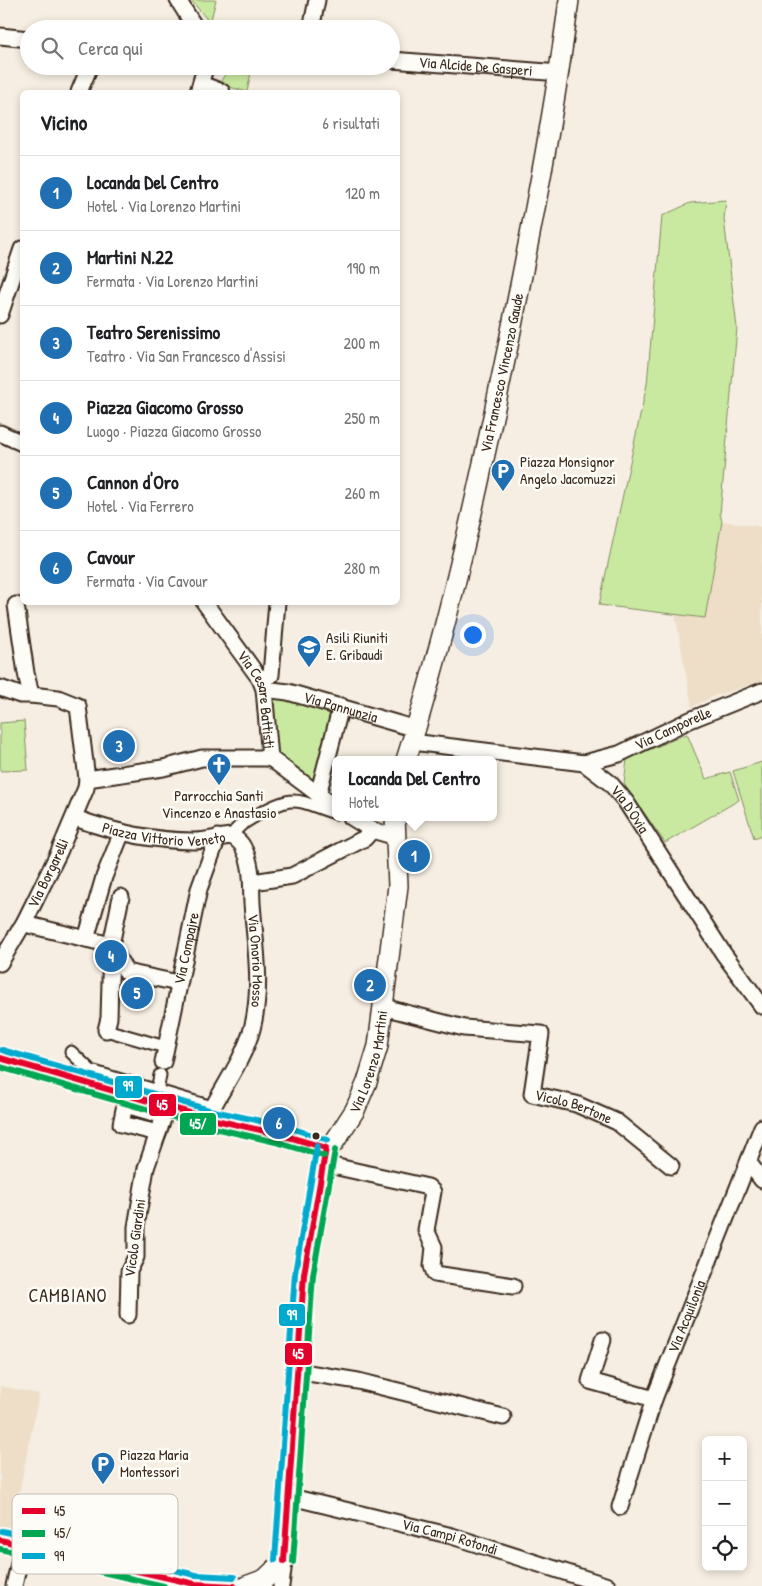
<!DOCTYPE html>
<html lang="it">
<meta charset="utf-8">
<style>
:root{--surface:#fff;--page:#f6f6f6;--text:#202124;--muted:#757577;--line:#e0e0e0;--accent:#1f6fb2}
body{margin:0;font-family:"Patrick Hand",sans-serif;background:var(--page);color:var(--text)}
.controls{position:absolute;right:15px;bottom:15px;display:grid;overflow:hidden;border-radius:8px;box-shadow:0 2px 8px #0003}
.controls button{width:45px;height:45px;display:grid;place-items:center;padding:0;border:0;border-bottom:1px solid var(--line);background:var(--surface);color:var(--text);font:25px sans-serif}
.you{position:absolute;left:472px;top:634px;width:18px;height:18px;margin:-12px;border:4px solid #fff;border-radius:50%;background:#1a73e8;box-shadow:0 0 0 8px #1a73e833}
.badge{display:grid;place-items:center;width:32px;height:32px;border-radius:50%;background:var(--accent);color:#fff;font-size:16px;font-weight:700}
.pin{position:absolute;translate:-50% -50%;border:2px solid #fff;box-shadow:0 1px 5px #0006}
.popup{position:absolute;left:332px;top:756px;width:165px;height:65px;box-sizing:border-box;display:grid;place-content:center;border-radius:8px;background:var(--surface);filter:drop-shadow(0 1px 4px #0005);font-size:16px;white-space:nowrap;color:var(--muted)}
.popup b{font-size:19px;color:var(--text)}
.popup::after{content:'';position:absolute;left:50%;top:100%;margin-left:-10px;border:10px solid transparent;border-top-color:var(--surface)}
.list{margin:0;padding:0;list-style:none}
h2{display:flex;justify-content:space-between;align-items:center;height:65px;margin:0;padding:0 20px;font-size:21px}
h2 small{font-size:16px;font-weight:400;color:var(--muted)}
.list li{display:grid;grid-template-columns:32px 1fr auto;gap:15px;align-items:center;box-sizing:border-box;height:75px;padding:0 20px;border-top:1px solid var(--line)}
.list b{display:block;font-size:19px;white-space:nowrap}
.list p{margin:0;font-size:16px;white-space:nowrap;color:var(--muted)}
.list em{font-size:16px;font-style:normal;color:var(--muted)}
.icon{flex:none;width:28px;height:28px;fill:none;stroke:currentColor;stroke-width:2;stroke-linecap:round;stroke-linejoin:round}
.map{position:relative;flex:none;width:762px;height:1586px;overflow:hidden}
.search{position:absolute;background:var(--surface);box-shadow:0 2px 8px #0003;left:20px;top:20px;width:380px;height:55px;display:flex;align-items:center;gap:12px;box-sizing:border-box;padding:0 18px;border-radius:28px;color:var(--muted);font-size:19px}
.panel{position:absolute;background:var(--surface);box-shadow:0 2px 8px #0003;left:20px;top:90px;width:380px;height:515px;border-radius:8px}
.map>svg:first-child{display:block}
</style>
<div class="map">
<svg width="762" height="1586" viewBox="0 0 762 1586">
<rect width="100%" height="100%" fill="#f6eee2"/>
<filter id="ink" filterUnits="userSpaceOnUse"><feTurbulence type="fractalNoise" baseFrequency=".02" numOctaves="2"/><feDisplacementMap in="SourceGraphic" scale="10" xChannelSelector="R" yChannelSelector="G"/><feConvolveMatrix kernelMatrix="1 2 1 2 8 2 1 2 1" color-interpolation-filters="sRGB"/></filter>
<g filter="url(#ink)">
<path fill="#eedec8" d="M 722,521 L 762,527 L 762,681 L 712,697 L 692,707 L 675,614 L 705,618 Z
M 0,1386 L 39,1394 L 11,1533 L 0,1531 Z"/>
<path fill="#c9e9a1" stroke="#828a60" d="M 191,0 L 216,0 L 210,23 Z
M 238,66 L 252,67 L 247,92 L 219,84 L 226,73 Z
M 726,200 L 724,219 L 737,328 L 720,514 L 722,521 L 705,618 L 599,605 L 647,384 L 662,216 L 690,203 Z
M 270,693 L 339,708 L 319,789 L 274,755 Z
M 24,721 L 28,770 L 0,771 L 0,723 Z
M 687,734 L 706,779 L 730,772 L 739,800 L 665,843 L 624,784 L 627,759 Z
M 762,762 L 762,835 L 754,838 L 733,771 Z"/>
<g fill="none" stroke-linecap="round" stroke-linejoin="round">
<defs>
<path id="pedestrian" d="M 232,836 C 238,825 245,822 255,816 C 295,793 295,800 335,813
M 106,1030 L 165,1047
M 71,1052 L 91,1071 L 212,1107
M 157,1091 L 160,1075"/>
<g id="minor">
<path d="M 178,0 L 196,29"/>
<path d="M 311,29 L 317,0"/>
<path d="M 0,36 L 29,39"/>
<path id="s1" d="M 391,60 L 560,73"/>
<path d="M 201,84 L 222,92"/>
<path d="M 79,92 L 90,66"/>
<path d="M 198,92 L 205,68"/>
<path d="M 0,315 L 22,249"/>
<path d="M 0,433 L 22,443"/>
<path id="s2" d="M 204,602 L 260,679 L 264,689 L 270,758 L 335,807"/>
<path d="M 260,679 L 271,675 L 277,602"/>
<path d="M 0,688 L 20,695 L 31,695"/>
<path id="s3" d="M 264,689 L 288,692 L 416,729"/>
<path id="s4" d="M 412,742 L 584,763 L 610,783 L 626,802 L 723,953 L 762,1006"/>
<path id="s5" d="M 584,763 L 619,754 L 690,720 L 762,691"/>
<path d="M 87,779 L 163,768 L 202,758 L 270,758"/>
<path d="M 318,795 L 341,706"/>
<path d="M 351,817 L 372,830 L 396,837"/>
<path id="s6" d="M 75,818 C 113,832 154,841 194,841 C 206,841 220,837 232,836 C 236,839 241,842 243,847 C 253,865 251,883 252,903 C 255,945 263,987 252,1029 C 243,1061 222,1088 207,1118"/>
<path d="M 253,882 L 292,876 L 365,838 L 372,830"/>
<path d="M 25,921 L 29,925 L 111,945 L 126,972 L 178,983"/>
<path d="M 86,939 L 104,877 L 122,832"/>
<path id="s7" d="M 0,963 L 25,921 L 59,852 L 86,788 L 87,779 L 78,706 L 58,698 L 31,695 L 26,673 L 16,605"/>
<path id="s8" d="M 383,1007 L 464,1028 L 541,1034 L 532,1094 L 576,1104 L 617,1122 L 671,1166"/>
<path d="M 106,1030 L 109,1018 L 111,945 L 121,897"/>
<path id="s9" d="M 163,1062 L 199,889 L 218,837"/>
<path d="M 126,1105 L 164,1116 L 158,1133 L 121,1124 L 127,1095"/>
<path d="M 749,1163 L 762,1180"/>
<path d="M 324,1164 L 428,1187 L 433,1192 L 426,1230 L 434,1247 L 432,1266 L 435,1274 L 513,1286"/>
<path d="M 128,1315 L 129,1271 L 136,1257 L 136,1227 L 146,1168 L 158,1133"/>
<path d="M 603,1340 L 590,1381 L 654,1399"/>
<path d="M 296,1371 L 358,1381 L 503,1417"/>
<path id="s10" d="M 287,1496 L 452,1536 L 608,1586"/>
<path id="s11" d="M 620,1507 L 654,1399 L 762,1127"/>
<path d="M 14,1586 L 23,1545"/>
<path d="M 281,1586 L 284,1561"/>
</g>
<g id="tertiary">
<path id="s12" d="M 406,760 C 449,625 479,485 508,346 C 531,231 554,116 569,0"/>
<path d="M 0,1058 L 207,1118 L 282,1135 L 326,1148"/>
<path id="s13" d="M 326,1148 L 333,1144 L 355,1110 L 367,1082 L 378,1046 L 398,886 L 395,817"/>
<path d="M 0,1540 L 195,1584 L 234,1586"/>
<path d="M 246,1586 L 265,1579 L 284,1561 L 304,1274 L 326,1148"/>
</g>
</defs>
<use href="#pedestrian" stroke="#3b2a1e" stroke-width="15"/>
<use href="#minor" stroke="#3b2a1e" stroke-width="19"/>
<use href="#tertiary" stroke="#3b2a1e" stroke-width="22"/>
<use href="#pedestrian" stroke="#fdfcf7" stroke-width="11"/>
<use href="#minor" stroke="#fdfcf7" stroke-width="15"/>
<use href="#tertiary" stroke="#fdfcf7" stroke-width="19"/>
<defs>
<path id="bus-1" d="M 0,1058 L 207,1118 L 282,1135 L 326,1148
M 0,1540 L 195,1584 L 234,1586
M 284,1561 L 304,1274 L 326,1148"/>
<path id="bus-2" d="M 0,1067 L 205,1126 L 280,1143 L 324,1156
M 0,1549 L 164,1586
M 293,1562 L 313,1275 L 335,1150"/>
<path id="bus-3" d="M 2,1050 L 209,1110 L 284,1126 L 328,1140
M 2,1531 L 196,1575 L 234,1577
M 275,1560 L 295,1273 L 317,1146"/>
</defs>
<use href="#bus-1" stroke="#fdfcf7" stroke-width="10"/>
<use href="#bus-2" stroke="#fdfcf7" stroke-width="10"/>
<use href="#bus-3" stroke="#fdfcf7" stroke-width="10"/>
<use href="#bus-1" stroke="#e4002b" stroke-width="6"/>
<use href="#bus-2" stroke="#00a651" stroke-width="6"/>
<use href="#bus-3" stroke="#00a9ce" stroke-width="6"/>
</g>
</g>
<defs>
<symbol id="parking-pin" viewBox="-11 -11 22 30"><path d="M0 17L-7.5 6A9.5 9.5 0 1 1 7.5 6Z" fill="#1f6fb2" stroke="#fdfcf7"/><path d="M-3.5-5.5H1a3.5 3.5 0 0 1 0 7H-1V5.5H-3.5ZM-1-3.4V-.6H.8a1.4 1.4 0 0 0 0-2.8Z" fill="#fff"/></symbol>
<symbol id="school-pin" viewBox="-11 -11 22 30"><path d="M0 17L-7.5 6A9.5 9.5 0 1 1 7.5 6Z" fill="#1f6fb2" stroke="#fdfcf7"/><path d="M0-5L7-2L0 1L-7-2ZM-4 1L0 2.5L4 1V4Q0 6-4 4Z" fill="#fff"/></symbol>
<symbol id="church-pin" viewBox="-11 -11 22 30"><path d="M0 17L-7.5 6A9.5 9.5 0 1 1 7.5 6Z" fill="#1f6fb2" stroke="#fdfcf7"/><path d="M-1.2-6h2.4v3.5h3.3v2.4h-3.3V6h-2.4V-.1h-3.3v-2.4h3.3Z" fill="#fff"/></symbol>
</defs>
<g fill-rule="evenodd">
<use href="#parking-pin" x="489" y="457" width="28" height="38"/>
<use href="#school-pin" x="295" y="633" width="28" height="38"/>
<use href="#church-pin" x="205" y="751" width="28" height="38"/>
<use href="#parking-pin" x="89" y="1450" width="28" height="38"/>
</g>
<circle fill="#3b2a1e" stroke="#fdfcf7" stroke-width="2" cx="316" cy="1136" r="4.5"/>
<g text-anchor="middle" stroke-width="5" stroke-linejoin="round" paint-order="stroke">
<g font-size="15" fill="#3b2a1e" stroke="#fdfcf7">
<text dy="5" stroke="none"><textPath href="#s1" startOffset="85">Via Alcide De Gasperi</textPath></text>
<text dy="5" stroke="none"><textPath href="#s12" startOffset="399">Via Francesco Vincenzo Gaude</textPath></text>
<text dy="5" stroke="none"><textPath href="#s2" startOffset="114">Via Cesare Battisti</textPath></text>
<text dy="5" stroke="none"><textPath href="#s3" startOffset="79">Via Pannunzia</textPath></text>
<text dy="5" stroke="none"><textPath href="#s5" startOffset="96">Via Camporelle</textPath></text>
<text dy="5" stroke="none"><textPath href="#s4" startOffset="239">Via D'Ovia</textPath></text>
<text dy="5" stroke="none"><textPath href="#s6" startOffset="91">Piazza Vittorio Veneto</textPath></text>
<text dy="5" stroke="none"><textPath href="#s7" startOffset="102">Via Borgarelli</textPath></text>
<text dy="5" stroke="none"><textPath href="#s9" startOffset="116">Via Compajre</textPath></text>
<text dy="5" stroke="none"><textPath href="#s6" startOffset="291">Via Onorio Mosso</textPath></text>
<text dy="5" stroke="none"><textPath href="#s13" startOffset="99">Via Lorenzo Martini</textPath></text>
<text dy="5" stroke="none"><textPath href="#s8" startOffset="265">Vicolo Bertone</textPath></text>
<text transform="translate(135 1238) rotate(-82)" y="5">Vicolo Giardini</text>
<text dy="5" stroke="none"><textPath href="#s11" startOffset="202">Via Acquilonia</textPath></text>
<text dy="5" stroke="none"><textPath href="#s10" startOffset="168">Via Campi Rotondi</textPath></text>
</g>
<g font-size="15" fill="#3b2a1e" stroke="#fdfcf7" text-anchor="start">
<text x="520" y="467">Piazza Monsignor<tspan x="520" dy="17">Angelo Jacomuzzi</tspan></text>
<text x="326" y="643">Asili Riuniti<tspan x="326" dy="17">E. Gribaudi</tspan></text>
<text x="219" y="801" text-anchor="middle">Parrocchia Santi<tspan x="219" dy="17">Vincenzo e Anastasio</tspan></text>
<text x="120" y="1460">Piazza Maria<tspan x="120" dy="17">Montessori</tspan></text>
</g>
<g font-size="18" letter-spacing="1" fill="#3b2a1e" stroke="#fdfcf7">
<text x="68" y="1302">CAMBIANO</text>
</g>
</g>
<rect x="12" y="1494" width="166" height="80" rx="8" fill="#fdfcf7" stroke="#c3bdb6" stroke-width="1"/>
<rect x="22" y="1508" width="23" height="6" fill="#e4002b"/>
<rect x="22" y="1530" width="23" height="7" fill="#00a651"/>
<rect x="22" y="1553" width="23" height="6" fill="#00a9ce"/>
<g font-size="14" fill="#3b2a1e">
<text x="54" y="1516">45</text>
<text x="54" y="1538">45/</text>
<text x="54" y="1561">99</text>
</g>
<g stroke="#fdfcf7" stroke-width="2">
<rect x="114" y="1075" width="29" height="24" rx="5" fill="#00a9ce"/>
<rect x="148" y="1093" width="29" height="24" rx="5" fill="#e4002b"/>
<rect x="179" y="1112" width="38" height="24" rx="5" fill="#00a651"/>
<rect x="278" y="1303" width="28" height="24" rx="5" fill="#00a9ce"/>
<rect x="284" y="1342" width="29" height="24" rx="5" fill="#e4002b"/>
</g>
<g font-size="14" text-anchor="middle" font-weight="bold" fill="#fff">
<text x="128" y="1091">99</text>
<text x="162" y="1110">45</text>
<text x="198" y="1129">45/</text>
<text x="292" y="1320">99</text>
<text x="298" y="1359">45</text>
</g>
</svg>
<div class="controls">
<button>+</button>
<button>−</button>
<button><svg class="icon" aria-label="locate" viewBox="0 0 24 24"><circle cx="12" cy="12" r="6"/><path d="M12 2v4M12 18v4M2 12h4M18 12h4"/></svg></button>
</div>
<div class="you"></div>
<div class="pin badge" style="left:414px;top:856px">1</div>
<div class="popup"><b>Locanda Del Centro</b>Hotel</div>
<div class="pin badge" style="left:370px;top:985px">2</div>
<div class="pin badge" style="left:119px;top:746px">3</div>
<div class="pin badge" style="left:111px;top:956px">4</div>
<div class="pin badge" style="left:137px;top:993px">5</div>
<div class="pin badge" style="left:279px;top:1123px">6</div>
<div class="search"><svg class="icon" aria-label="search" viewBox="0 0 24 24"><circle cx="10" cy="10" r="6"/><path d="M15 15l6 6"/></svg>Cerca qui</div>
<section class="panel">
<h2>Vicino<small>6 risultati</small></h2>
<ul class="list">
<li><span class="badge">1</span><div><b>Locanda Del Centro</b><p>Hotel · Via Lorenzo Martini</p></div><em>120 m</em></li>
<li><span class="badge">2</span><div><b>Martini N.22</b><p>Fermata · Via Lorenzo Martini</p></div><em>190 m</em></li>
<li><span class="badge">3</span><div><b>Teatro Serenissimo</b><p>Teatro · Via San Francesco d'Assisi</p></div><em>200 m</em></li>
<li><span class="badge">4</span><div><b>Piazza Giacomo Grosso</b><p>Luogo · Piazza Giacomo Grosso</p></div><em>250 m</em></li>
<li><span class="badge">5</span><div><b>Cannon d'Oro</b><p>Hotel · Via Ferrero</p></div><em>260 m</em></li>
<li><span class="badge">6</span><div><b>Cavour</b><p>Fermata · Via Cavour</p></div><em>280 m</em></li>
</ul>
</section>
</div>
